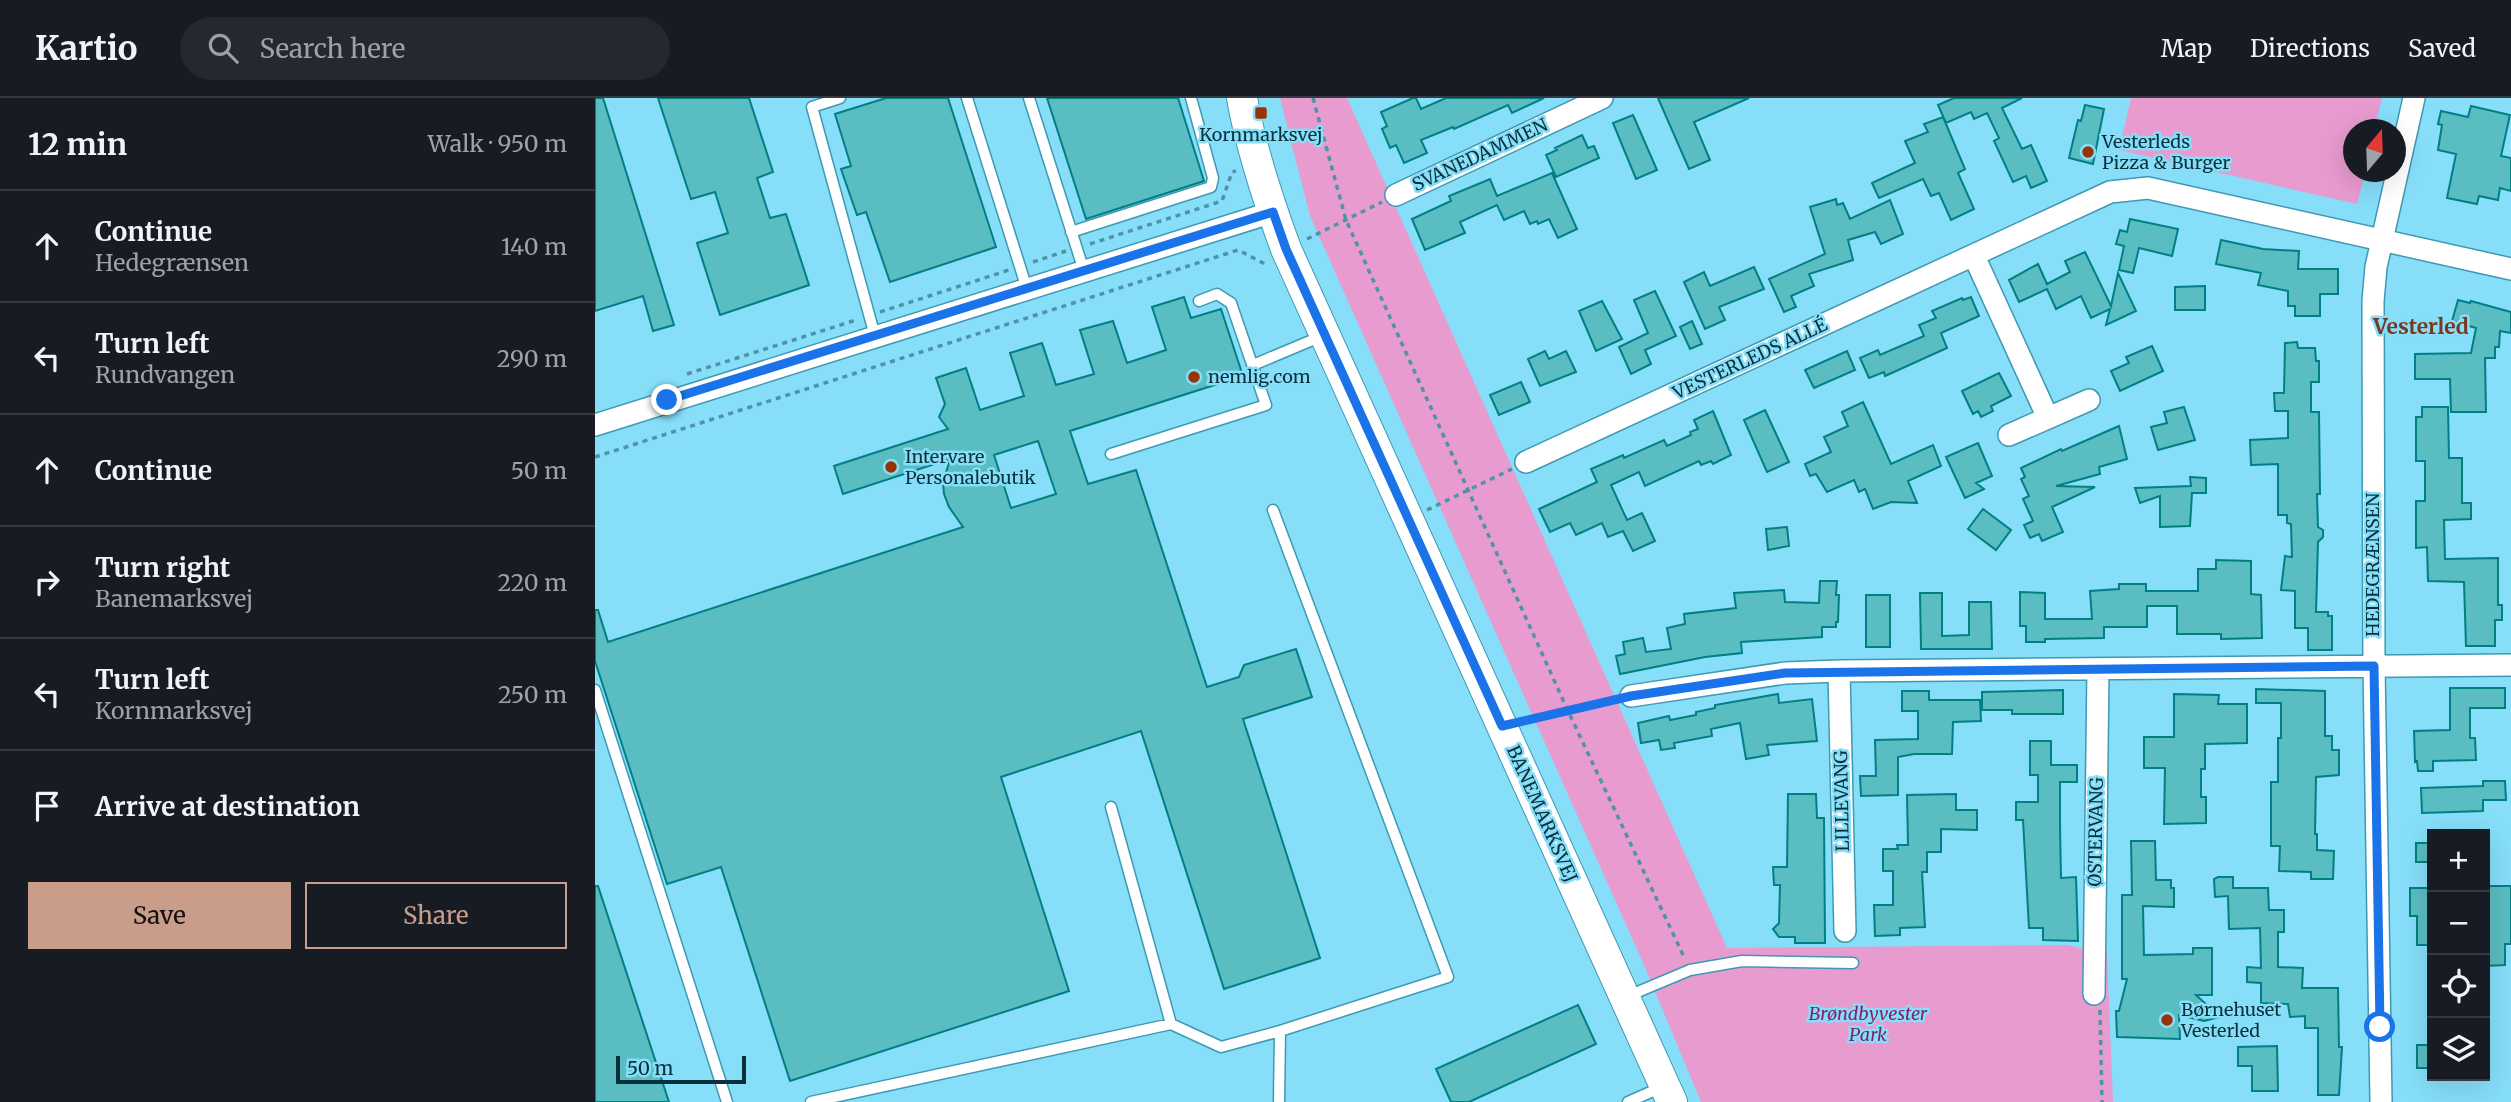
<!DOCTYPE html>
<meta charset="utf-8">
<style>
:root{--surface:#171b24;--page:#242831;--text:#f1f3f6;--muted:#9ea1a6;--line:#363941;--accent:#c99d8a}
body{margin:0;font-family:Merriweather,serif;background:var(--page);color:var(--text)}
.controls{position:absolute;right:21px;bottom:21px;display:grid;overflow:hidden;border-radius:0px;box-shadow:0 7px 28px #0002}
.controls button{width:63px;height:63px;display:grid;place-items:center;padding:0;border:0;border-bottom:2px solid var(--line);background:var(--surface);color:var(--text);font:35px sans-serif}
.compass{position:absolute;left:1748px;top:21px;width:63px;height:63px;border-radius:50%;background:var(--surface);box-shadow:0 7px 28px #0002;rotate:19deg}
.scale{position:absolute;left:21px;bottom:18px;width:130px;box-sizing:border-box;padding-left:7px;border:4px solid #09313b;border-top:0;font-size:19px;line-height:24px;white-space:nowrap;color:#09313b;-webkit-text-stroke:5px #86def9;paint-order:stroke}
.stop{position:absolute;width:21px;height:21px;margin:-16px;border:5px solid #1a73e8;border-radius:50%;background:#fff}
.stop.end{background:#1a73e8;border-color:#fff;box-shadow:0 2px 7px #0008}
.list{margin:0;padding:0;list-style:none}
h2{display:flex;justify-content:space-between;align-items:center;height:91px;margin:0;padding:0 28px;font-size:30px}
h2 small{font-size:23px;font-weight:400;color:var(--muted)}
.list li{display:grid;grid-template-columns:46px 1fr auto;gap:21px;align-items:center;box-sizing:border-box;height:112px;padding:0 28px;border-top:2px solid var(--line)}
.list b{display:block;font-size:26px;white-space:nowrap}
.list p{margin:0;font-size:23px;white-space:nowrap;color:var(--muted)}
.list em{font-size:23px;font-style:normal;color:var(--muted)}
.actions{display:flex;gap:14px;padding:21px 28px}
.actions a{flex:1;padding:16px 0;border:2px solid var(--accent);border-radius:0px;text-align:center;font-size:24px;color:var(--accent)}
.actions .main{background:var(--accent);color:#111}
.icon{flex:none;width:38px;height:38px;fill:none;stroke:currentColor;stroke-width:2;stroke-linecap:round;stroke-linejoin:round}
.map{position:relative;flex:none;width:1916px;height:1004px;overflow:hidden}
header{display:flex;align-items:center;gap:42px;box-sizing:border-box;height:98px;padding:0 35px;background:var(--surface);border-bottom:2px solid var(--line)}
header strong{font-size:33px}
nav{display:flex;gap:38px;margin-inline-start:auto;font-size:24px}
.search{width:490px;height:63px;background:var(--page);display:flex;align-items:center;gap:18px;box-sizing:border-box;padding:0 24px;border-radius:38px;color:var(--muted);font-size:26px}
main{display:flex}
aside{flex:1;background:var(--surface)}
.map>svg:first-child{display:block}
</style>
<header>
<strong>Kartio</strong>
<div class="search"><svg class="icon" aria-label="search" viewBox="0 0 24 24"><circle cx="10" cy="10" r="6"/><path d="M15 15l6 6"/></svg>Search here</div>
<nav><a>Map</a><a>Directions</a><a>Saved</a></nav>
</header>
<main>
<aside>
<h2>12 min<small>Walk · 950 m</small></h2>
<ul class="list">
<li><svg class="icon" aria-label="ahead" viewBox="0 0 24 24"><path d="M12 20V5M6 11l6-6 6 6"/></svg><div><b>Continue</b><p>Hedegrænsen</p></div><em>140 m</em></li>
<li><svg class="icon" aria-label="left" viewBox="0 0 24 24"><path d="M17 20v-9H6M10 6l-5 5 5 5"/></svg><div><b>Turn left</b><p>Rundvangen</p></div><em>290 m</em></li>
<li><svg class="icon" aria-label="ahead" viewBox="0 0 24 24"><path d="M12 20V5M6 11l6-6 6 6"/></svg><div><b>Continue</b></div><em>50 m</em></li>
<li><svg class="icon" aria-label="right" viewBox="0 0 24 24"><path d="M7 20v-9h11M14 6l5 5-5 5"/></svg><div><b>Turn right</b><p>Banemarksvej</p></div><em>220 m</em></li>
<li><svg class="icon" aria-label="left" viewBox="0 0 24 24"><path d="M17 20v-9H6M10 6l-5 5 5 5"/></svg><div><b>Turn left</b><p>Kornmarksvej</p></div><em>250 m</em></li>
<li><svg class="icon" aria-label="arrive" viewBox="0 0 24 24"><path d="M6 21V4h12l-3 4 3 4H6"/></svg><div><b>Arrive at destination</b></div></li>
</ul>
<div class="actions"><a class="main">Save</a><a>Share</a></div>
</aside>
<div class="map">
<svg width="1916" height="1004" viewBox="0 0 1916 1004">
<rect width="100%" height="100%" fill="#86def9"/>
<path fill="#e89bcf" d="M 685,0 L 752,0 L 1132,850 L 1472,847 L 1512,856 L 1518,1004 L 1106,1004 L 1049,867 L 715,118 Z
M 1536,0 L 1787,0 L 1779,31 L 1758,32 L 1758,74 L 1770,74 L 1762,106 L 1524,52 Z"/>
<path fill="#5abdc1" stroke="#007f84" stroke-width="2" fill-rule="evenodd" d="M 0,0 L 8,0 L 79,227 L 58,233 L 48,198 L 0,213 Z
M 63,0 L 154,0 L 178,74 L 162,80 L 175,120 L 191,116 L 214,187 L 125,217 L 102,145 L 133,135 L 120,94 L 96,101 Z
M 291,0 L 353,0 L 401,149 L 295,184 L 271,114 L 262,117 L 246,71 L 256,68 L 240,16 Z
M 452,0 L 583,0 L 609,83 L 491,121 Z
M 818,0 L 821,0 L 826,11 L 851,0 L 949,0 L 917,15 L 913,7 L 859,31 L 858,29 L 826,42 L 832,55 L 809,65 L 801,47 L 795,50 L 787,31 L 792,28 L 786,14 Z
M 1063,0 L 1154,0 L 1099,24 L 1115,62 L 1094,71 Z
M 1359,0 L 1427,0 L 1407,10 L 1427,51 L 1436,47 L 1452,83 L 1436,90 L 1431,78 L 1418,84 L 1399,43 L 1404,40 L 1392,15 L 1379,21 L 1376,14 L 1351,25 L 1343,7 Z
M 1490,7 L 1509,11 L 1498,66 L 1474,60 L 1483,22 L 1486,23 Z
M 1876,8 L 1915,17 L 1906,58 L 1916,60 L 1916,93 L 1905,90 L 1903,102 L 1884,98 L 1882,106 L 1852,100 L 1861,56 L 1843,52 L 1847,27 L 1843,26 L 1846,13 L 1873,19 Z
M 1038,17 L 1062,72 L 1041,81 L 1018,25 Z
M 1348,19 L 1370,71 L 1363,75 L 1379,111 L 1356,122 L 1344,95 L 1336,98 L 1328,81 L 1284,100 L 1277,85 L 1320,65 L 1310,43 L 1333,34 L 1329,26 Z
M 987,37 L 993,50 L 999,48 L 1004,60 L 961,79 L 951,57 L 962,52 L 960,50 Z
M 957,75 L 982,131 L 963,140 L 954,121 L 943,126 L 942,123 L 935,126 L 929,113 L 909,122 L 902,107 L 865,124 L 870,135 L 830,152 L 817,121 L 856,103 L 854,98 L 895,81 L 902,98 Z
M 1241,101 L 1242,107 L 1248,105 L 1255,121 L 1295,102 L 1308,136 L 1286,146 L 1280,134 L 1253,142 L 1258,162 L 1214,176 L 1219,188 L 1196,198 L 1201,209 L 1189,214 L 1174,181 L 1230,156 L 1215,109 Z
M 1535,121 L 1583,131 L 1577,158 L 1544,150 L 1538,175 L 1524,172 L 1529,148 L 1521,146 L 1525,132 L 1532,134 Z
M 1626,142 L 1668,151 L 1704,153 L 1703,171 L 1743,171 L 1743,196 L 1725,196 L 1725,218 L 1700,218 L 1700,208 L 1693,208 L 1693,193 L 1663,187 L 1666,175 L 1621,166 Z
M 1490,154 L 1516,208 L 1523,175 L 1541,213 L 1511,227 L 1515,211 L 1496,220 L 1486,198 L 1461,211 L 1452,191 L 1424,204 L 1414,182 L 1443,166 L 1452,186 L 1475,174 L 1470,163 Z
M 1159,169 L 1169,191 L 1124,209 L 1130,222 L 1110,231 L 1089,184 L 1109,174 L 1115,188 Z
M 1610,188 L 1610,212 L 1580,212 L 1580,189 Z
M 1060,193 L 1081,238 L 1050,252 L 1056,266 L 1036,276 L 1024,249 L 1053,235 L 1039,202 Z
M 589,199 L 596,220 L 626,211 L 648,278 L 475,333 L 493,386 L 541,372 L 612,589 L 644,579 L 649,567 L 701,551 L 717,599 L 648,621 L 725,860 L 629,891 L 546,633 L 406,679 L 474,893 L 195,983 L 126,769 L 72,786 L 0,563 L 0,512 L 3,512 L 13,544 L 368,429 L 354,409 L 349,396 L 348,385 L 355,361 L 248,396 L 239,368 L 353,331 L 344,319 L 350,306 L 341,280 L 371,270 L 385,312 L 429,298 L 415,255 L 447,245 L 461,287 L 499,276 L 485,232 L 518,223 L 532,265 L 571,252 L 557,209 ZM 443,343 L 461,396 L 416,410 L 399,357 Z
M 1376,199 L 1384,218 L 1346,235 L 1352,250 L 1290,278 L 1289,274 L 1274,280 L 1265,260 L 1283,252 L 1285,257 L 1329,238 L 1324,227 L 1341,220 L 1337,213 L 1367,200 L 1368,202 Z
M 1863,202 L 1875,205 L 1876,203 L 1916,214 L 1916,235 L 1905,233 L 1904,249 L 1900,249 L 1900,260 L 1890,260 L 1891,314 L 1856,314 L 1855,281 L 1820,281 L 1820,256 L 1876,255 L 1881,230 L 1857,223 Z
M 1007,203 L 1027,241 L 1001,253 L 984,213 Z
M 1097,223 L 1107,246 L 1095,251 L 1085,229 Z
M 1702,244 L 1703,250 L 1720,250 L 1721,263 L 1724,263 L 1724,284 L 1716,284 L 1716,314 L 1724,314 L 1725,396 L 1722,396 L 1723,429 L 1728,432 L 1728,439 L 1723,444 L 1721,514 L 1733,514 L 1733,518 L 1737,518 L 1737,552 L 1713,552 L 1713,530 L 1700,530 L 1700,493 L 1686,492 L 1690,458 L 1697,459 L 1696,426 L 1692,425 L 1692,417 L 1683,417 L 1683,366 L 1656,367 L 1655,342 L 1693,340 L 1693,313 L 1680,313 L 1679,295 L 1689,295 L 1690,245 Z
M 1557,248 L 1568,273 L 1525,293 L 1516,273 L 1534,265 L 1531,259 Z
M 950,253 L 954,261 L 971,253 L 981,274 L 945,288 L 933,261 Z
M 1252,253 L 1260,272 L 1219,290 L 1210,272 Z
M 1404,275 L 1416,298 L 1396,308 L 1398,313 L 1386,319 L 1383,313 L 1378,316 L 1367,293 Z
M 926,284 L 935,304 L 904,317 L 895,297 Z
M 1268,304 L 1296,366 L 1338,347 L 1346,368 L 1313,383 L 1322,405 L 1296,404 L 1278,411 L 1270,391 L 1264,394 L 1259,382 L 1232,394 L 1221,376 L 1215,378 L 1210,366 L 1236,354 L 1229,339 L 1253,328 L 1247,314 Z
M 1589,309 L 1600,342 L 1563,352 L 1556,329 L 1572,325 L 1569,314 Z
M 1827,309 L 1853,309 L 1854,360 L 1867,360 L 1867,405 L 1876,405 L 1876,421 L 1849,422 L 1850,461 L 1903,460 L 1903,507 L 1907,507 L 1907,522 L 1900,522 L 1900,548 L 1871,548 L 1869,484 L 1833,483 L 1832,449 L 1821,450 L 1821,403 L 1830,403 L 1830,363 L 1821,363 L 1821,319 L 1827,319 Z
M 1170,312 L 1194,364 L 1172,374 L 1149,322 Z
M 1118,313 L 1136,357 L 1118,366 L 1116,363 L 1106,367 L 1104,363 L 1050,388 L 1044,374 L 1016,387 L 1032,422 L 1047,415 L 1060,443 L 1038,453 L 1028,433 L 1013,439 L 1007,425 L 981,437 L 975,425 L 955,434 L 944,411 L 1002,384 L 996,371 L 1028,357 L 1029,360 L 1069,342 L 1072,348 L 1096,337 L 1095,334 L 1103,331 L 1099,322 Z
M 1524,328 L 1532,361 L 1504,369 L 1505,376 L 1461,388 L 1500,389 L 1457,409 L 1468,434 L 1447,443 L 1444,436 L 1435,440 L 1429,427 L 1438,423 L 1428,401 L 1434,398 L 1426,381 L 1430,379 L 1426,370 L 1466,351 L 1467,353 Z
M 1383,345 L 1397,378 L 1381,385 L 1389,391 L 1370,400 L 1351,359 Z
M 1595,379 L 1611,380 L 1611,395 L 1597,395 L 1595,428 L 1565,429 L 1565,398 L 1545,405 L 1540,390 L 1596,388 Z
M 1388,411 L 1416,432 L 1401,452 L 1373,431 Z
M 1192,429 L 1194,448 L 1173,452 L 1171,431 Z
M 1621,462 L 1656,463 L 1656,496 L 1666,497 L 1667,540 L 1626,541 L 1626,536 L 1582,536 L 1582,508 L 1552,508 L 1552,529 L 1509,529 L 1509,540 L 1450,541 L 1450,544 L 1431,544 L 1431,528 L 1425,528 L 1425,494 L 1450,495 L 1450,521 L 1497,521 L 1495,493 L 1524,491 L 1524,486 L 1551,486 L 1551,493 L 1603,493 L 1603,471 L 1621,471 Z
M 1225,483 L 1242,483 L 1241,497 L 1244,497 L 1243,524 L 1241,524 L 1241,529 L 1227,529 L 1227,539 L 1146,544 L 1147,555 L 1110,559 L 1025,576 L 1021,558 L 1030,556 L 1028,544 L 1048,540 L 1051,554 L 1076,551 L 1072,530 L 1090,526 L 1089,516 L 1141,510 L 1139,495 L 1189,492 L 1190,504 L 1224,505 Z
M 1325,495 L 1347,495 L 1347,538 L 1374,537 L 1374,504 L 1396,504 L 1397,551 L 1326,551 Z
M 1271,497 L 1295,497 L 1295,549 L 1271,549 Z
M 1855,590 L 1910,590 L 1910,610 L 1875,610 L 1875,640 L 1880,640 L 1881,662 L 1838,663 L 1838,673 L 1823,673 L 1822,663 L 1820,664 L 1819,633 L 1855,632 Z
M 1661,591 L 1730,593 L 1730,638 L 1737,638 L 1737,652 L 1744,652 L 1744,677 L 1721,679 L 1720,736 L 1722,736 L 1722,752 L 1739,753 L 1738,781 L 1716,781 L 1716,774 L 1684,773 L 1685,748 L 1676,748 L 1676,684 L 1683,684 L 1683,640 L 1686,640 L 1686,605 L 1661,605 Z
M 1468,592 L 1468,616 L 1417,616 L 1417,612 L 1387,612 L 1387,594 Z
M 1307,593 L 1334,593 L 1334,602 L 1385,602 L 1386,623 L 1358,624 L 1357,656 L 1319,656 L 1303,659 L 1303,697 L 1266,698 L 1265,678 L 1281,678 L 1280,642 L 1323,641 L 1323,613 L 1307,613 Z
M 1183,596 L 1184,605 L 1217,601 L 1222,643 L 1172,647 L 1174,657 L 1151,661 L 1145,625 L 1116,631 L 1117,638 L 1079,645 L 1080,650 L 1066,652 L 1064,642 L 1046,645 L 1043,625 L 1074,618 L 1075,622 L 1101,617 L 1101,614 L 1120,610 L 1120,607 Z
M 1579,596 L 1624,597 L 1623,606 L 1652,606 L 1652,645 L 1610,646 L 1610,671 L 1606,671 L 1606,699 L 1611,699 L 1611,725 L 1569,726 L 1570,670 L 1549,670 L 1549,639 L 1579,639 Z
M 1435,643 L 1456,643 L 1456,667 L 1482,667 L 1482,684 L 1465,684 L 1465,727 L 1466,780 L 1481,779 L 1483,843 L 1448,842 L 1448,830 L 1434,830 L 1428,722 L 1421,722 L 1421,704 L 1443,704 L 1443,677 L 1435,677 Z
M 1888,683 L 1910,683 L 1911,702 L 1888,702 L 1888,713 L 1827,715 L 1826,690 L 1888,688 Z
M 1193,696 L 1221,696 L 1222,720 L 1229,720 L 1230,845 L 1200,845 L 1200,839 L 1184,839 L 1178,831 L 1184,825 L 1185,787 L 1179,787 L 1178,769 L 1192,769 Z
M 1361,696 L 1361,712 L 1382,712 L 1382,732 L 1346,731 L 1346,754 L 1332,754 L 1332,774 L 1327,774 L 1330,829 L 1305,830 L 1305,837 L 1280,838 L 1279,807 L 1298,807 L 1298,773 L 1288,773 L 1288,751 L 1303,751 L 1302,747 L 1313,747 L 1312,697 Z
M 1536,743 L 1560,743 L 1561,782 L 1576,782 L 1576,790 L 1579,790 L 1579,809 L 1548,808 L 1549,857 L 1598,856 L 1598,850 L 1617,850 L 1617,897 L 1601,897 L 1625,919 L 1609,923 L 1584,917 L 1585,941 L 1522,939 L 1521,913 L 1524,913 L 1532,881 L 1527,881 L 1527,797 L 1537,797 Z
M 1821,745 L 1837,745 L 1837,764 L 1821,764 Z
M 1623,779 L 1638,779 L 1638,790 L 1673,790 L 1674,812 L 1689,812 L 1689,834 L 1683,834 L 1683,869 L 1708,870 L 1707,890 L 1743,890 L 1744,949 L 1747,949 L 1744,997 L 1723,997 L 1723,930 L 1710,930 L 1710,918 L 1695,919 L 1693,906 L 1666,905 L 1666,885 L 1652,884 L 1652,869 L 1666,870 L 1665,830 L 1634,831 L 1633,798 L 1620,799 L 1619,781 Z
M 0,788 L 3,788 L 74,1004 L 0,1004 Z
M 1890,788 L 1916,788 L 1916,846 L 1910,846 L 1910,867 L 1890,868 Z
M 1815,790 L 1837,790 L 1837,847 L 1822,847 L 1822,818 L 1815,818 Z
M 983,907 L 1001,946 L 874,1004 L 856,1004 L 841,971 Z
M 1822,947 L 1837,947 L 1837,970 L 1822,970 Z
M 1682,948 L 1683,993 L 1657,993 L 1657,968 L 1643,968 L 1643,949 Z"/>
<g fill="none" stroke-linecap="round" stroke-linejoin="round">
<defs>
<path id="lane" d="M 245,0 L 217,9 L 280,238
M 372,0 L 432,191
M 434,0 L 489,173
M 476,134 L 616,89 L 618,80 L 596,0
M 658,267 L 727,238
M 516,356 L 671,307 L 636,205 L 622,196 L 604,203
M 678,412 L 853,879 L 685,933 L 684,1004
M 0,592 L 132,1004
M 516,709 L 576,926
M 1033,898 L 1095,872 L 1147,863 L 1258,865
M 216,1004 L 576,926 L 626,949 L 685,933
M 1033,1004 L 1067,989"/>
<path id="street" d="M 801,97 L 1007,0
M 1379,158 L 1453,320
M 0,327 L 678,114
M 1414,337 L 1494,302
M 931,364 L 1515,94 L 1553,90 L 1916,171
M 1244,573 L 1250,833
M 1036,598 L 1190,575 L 1244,573 L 1916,567
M 1499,896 L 1503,571
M 1786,1004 L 1779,568 L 1778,203 L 1781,169 L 1819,0"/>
<path id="secondary" d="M 647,0 C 656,51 673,102 691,151 L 1077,1004"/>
</defs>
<use href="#lane" stroke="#3f99b2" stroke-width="13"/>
<use href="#street" stroke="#3f99b2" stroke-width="24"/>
<use href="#secondary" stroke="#3f99b2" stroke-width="32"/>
<path stroke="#5093a7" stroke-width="3.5" stroke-dasharray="5 5" stroke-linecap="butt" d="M 718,0 L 751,122 L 973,613 L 1090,861
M 712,141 L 787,104
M 495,146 L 627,103 L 637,74 L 641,73
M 438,164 L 471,153
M 285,214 L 414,172
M 92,276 L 261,222
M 0,359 L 643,152 L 672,167
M 832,412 L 917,371
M 929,623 L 1020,602
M 1505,912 L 1507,1004"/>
<use href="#lane" stroke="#fff" stroke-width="10"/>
<use href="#street" stroke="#fff" stroke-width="21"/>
<use href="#secondary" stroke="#fff" stroke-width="30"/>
</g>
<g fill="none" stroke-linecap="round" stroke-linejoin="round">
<path stroke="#1a73e8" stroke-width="9" d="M 72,302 L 678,114 L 691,151 L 907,628 L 1036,598 L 1190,575 L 1779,568 L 1785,929"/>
</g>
<g fill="#983305" stroke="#86def9" stroke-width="2.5">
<rect x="659" y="8" width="14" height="14" rx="3.5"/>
<circle cx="1493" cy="54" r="7"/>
<circle cx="599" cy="279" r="7"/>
<circle cx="296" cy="369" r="7"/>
<circle cx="1572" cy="922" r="7"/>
</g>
<g text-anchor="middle" stroke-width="5" stroke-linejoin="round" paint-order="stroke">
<g font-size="18" fill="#09313b" stroke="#86def9" text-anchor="start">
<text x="666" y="43" text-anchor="middle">Kornmarksvej</text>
<text x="1507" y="50">Vesterleds<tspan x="1507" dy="21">Pizza &amp; Burger</tspan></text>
<text x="613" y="285">nemlig.com</text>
<text x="310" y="365">Intervare<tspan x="310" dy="21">Personalebutik</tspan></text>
<text x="1586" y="918">Børnehuset<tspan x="1586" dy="21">Vesterled</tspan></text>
</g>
<g font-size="18" fill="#09313b" stroke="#86def9">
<text transform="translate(885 57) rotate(-25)" y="6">SVANEDAMMEN</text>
<text transform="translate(1155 261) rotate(-25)" y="6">VESTERLEDS ALLÉ</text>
<text transform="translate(1778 467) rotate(-90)" y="6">HEDEGRÆNSEN</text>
<text transform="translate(1247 703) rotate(-91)" y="6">LILLEVANG</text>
<text transform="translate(947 716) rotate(66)" y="6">BANEMARKSVEJ</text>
<text transform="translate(1501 734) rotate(-89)" y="6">ØSTERVANG</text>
</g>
<g font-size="18" font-style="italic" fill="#84206b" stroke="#86def9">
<text x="1273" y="922">Brøndbyvester<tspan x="1273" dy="21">Park</tspan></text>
</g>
<g font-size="21" font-weight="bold" fill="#79371f" stroke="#86def9">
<text x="1826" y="236">Vesterled</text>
</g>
</g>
</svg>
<div class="controls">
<button>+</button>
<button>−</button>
<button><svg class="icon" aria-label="locate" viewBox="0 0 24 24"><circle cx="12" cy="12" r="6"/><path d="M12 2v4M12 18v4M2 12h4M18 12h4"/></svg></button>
<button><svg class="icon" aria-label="layers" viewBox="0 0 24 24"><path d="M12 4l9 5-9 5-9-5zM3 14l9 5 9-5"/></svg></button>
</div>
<svg class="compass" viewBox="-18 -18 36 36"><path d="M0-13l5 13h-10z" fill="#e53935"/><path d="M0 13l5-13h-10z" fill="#9ea1a6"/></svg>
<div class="scale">50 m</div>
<div class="stop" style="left:1785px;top:929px"></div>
<div class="stop end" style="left:72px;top:302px"></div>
</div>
</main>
